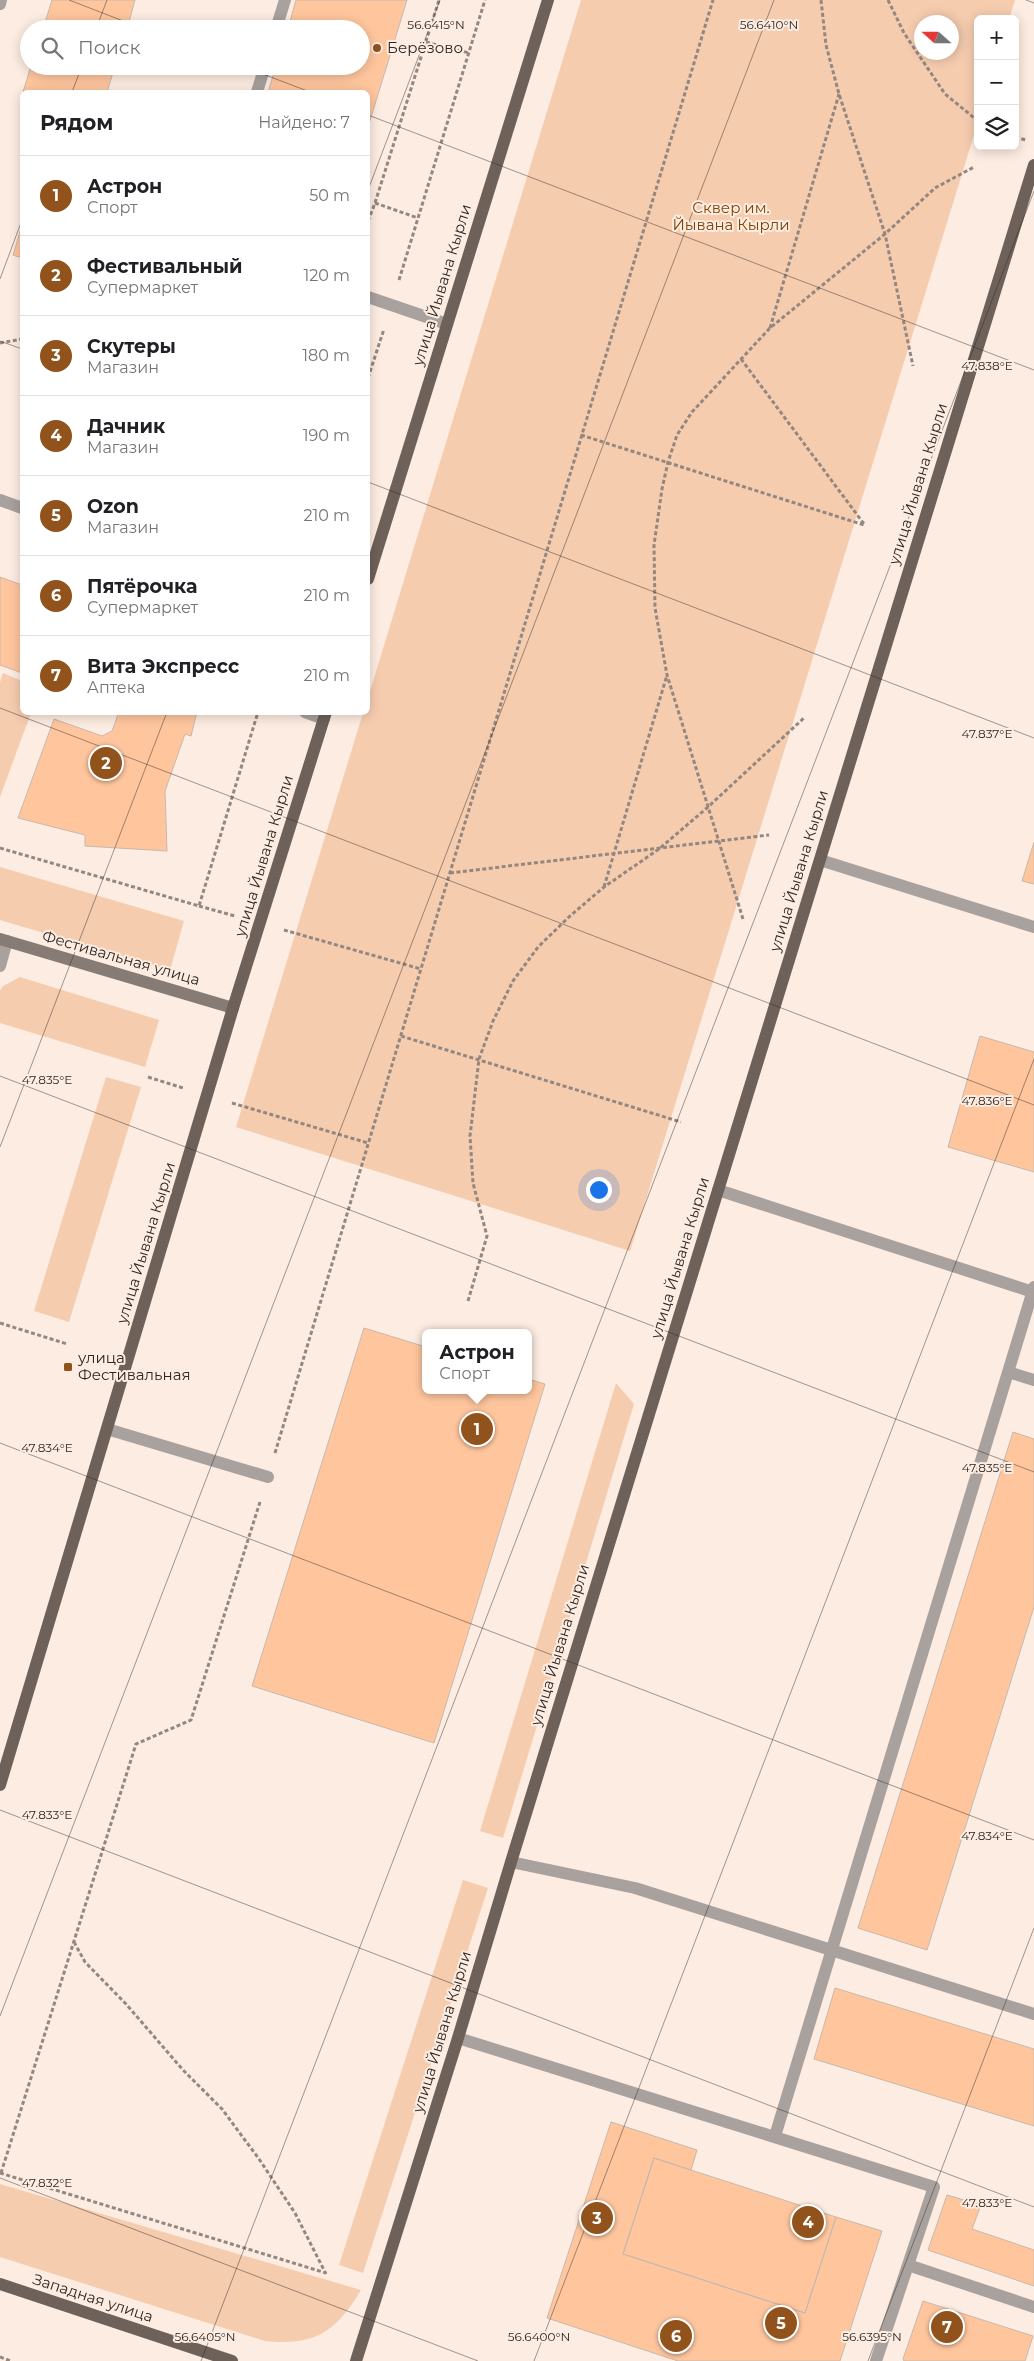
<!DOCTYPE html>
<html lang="ru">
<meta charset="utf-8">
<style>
:root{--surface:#fff;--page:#f2f2f2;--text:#202124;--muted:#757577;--line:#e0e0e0;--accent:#92521c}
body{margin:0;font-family:Montserrat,sans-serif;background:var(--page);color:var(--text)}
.controls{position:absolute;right:15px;top:15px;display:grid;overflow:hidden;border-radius:8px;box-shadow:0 2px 12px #0003}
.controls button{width:45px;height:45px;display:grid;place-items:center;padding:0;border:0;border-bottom:1px solid var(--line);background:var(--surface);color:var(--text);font:25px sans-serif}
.compass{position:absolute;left:914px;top:15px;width:45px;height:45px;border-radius:50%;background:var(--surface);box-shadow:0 2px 12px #0003;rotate:291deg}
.you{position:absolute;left:598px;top:1189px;width:18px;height:18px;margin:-12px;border:4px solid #fff;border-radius:50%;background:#1a73e8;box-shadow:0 0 0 8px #1a73e833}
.badge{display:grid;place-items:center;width:32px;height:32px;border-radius:50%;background:var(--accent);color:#fff;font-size:16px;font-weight:700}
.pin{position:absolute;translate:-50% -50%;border:2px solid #fff;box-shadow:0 1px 5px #0006}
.popup{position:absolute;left:422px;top:1329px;width:110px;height:65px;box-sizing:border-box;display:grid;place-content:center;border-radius:8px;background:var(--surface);filter:drop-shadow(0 1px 4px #0005);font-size:16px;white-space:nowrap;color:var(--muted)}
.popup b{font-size:19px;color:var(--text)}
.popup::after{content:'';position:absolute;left:50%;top:100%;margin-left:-10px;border:10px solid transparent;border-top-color:var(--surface)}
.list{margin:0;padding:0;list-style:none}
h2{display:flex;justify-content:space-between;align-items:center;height:65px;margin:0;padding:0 20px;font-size:21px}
h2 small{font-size:16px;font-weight:400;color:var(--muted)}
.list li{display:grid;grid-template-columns:32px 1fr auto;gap:15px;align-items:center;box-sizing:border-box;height:80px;padding:0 20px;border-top:1px solid var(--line)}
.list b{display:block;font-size:19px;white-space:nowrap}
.list p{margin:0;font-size:16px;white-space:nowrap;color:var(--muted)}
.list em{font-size:16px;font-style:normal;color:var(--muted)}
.icon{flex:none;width:28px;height:28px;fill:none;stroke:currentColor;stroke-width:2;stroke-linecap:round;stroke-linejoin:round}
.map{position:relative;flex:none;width:1034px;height:2361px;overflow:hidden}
.search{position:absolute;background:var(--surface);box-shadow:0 2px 12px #0003;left:20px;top:20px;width:350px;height:55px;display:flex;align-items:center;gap:12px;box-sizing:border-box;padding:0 18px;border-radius:28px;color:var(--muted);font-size:19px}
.panel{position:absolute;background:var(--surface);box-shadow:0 2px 12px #0003;left:20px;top:90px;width:350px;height:625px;border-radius:8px}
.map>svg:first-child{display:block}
</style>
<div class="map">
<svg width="1034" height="2361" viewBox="0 0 1034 2361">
<rect width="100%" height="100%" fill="#fdece1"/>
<path fill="#f6ccaf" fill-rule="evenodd" d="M 581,0 L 1015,0 L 1009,19 L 978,19 L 978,122 L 630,1251 L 236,1127 L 363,713 L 368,712 L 368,698 ZM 922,22 L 952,22 L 952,52 L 922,52 Z
M 3,673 L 22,681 L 22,712 L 31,713 L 0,797 L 0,682 Z
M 0,867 L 184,921 L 170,970 L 0,920 Z
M 20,977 L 159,1020 L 145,1067 L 0,1023 L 0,991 L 3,986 Z
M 106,1077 L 141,1087 L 69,1322 L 34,1311 Z
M 616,1383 L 634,1404 L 503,1838 L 480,1831 Z
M 463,1880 L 488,1888 L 363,2273 L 339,2265 Z
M 0,2184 L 361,2290 C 336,2332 315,2346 265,2341 L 0,2257 Z"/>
<path fill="#ffc69e" stroke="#c7b8ad" d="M 52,0 L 135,0 L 127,29 L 43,29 Z
M 296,0 L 407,0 L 368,127 L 368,92 L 268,92 L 276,66 L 361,66 L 361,29 L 288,29 Z
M 31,66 L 115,66 L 107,92 L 23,92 Z
M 22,225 L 22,258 L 13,255 Z
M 0,577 L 22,585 L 22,673 L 0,665 Z
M 119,712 L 197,712 L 191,736 L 185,734 L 165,791 L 167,851 L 85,846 L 85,835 L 18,818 L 54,719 L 102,736 L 112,731 Z
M 1034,842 L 1034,884 L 1022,881 Z
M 980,1036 L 1034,1052 L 1034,1172 L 948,1147 Z
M 364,1328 L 426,1347 L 426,1390 L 528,1390 L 528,1379 L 545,1384 L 434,1743 L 252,1686 Z
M 1013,1432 L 1034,1439 L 1034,1607 L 927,1950 L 858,1928 Z
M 835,1988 L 1034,2049 L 1034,2126 L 814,2059 Z
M 611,2122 L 697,2150 L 691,2170 L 654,2158 L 623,2254 L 805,2313 L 836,2217 L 882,2231 L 840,2361 L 678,2361 L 547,2318 Z
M 654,2158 L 836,2217 L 805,2313 L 623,2254 Z
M 947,2195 L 981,2205 L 972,2229 L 1034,2250 L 1034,2286 L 928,2250 Z
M 923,2301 L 1033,2336 L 1025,2361 L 904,2361 L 903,2359 Z"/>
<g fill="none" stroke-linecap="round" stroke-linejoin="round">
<path stroke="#938780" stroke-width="3" stroke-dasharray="4 2.5" stroke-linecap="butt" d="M 821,0 L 826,45 L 839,94 L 885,234 L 913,366
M 888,0 L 904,33 L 945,94 L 978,121
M 426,42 L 469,53
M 1015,137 L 1026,140
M 375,203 L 418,218
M 368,221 L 375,203 L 439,0
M 399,280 L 485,0
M 770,328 L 839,94
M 0,343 L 22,339
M 741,359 L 864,524
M 368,378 L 384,329
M 581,435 L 864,525
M 0,848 L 199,906 L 258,712
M 450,873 L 769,835
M 604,887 L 667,675
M 199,906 L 235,916
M 743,919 L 667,675 L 655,608 L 654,545 L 662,489 L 668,462 L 677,435 L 692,412 L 770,328 L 885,234 L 935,188 L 974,167
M 284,930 L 421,969
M 401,1036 L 681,1122
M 148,1077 L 183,1088
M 232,1103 L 368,1143
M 468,1301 L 487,1236 L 473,1183 L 470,1136 L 479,1059 L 493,1021 L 513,981 L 538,947 L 570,916 L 604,887 L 659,849 L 708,807 L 805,717
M 0,1323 L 67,1344
M 275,1453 L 713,0
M 74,1942 L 85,1962 L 126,2004 L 183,2070 L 222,2109 L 259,2159 L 295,2213 L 326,2274
M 0,2173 L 326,2273
M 1,2173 L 136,1744 L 191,1720 L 260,1502
M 0,2357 L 11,2361"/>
<path stroke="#a8a19d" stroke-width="12" d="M 0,4 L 1,0
M 276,29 L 285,0
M 257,92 L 265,66
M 368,297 L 447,324
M 0,500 L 22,508
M 305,712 L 324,719
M 820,860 L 1034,927
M 0,966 L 7,941
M 718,1190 L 1033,1292
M 1008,1372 L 1034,1380
M 107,1429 L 268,1477
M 511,1862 L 635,1888 L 1034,2014
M 458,2038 L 934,2187 L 876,2361
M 775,2136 L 1034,1287
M 908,2265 L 1034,2307"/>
<path stroke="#867c75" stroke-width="12" d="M 0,939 L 233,1008"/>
<path stroke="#6d6159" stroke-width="12" d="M 368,579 L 548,0
M 0,1785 L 233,1008 L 326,712
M 0,2284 L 232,2361
M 356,2361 L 458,2038 L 511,1862 L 1034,165"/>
</g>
<path fill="none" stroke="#2d2723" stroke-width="1" stroke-opacity="0.45" d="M 69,0 L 144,29M 1026,0 L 1034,3M 96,29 L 107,0M 242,66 L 310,92M 72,92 L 82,66M 368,115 L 1034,370M 368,190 L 440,0M 0,279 L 22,220M 0,341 L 22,349M 368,482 L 1034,738M 0,708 L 1034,1105M 0,1076 L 1034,1472M 0,1147 L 167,712M 0,1443 L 1034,1840M 0,1810 L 1034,2207M 0,2016 L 774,0M 0,2178 L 478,2361M 201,2361 L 1034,191M 534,2361 L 1034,1059M 868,2361 L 1034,1928"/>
<g fill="#92521c" stroke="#fdece1" stroke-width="2">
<circle cx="377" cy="48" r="5"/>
<rect x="63" y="1362" width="10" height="10" rx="2.5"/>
</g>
<g text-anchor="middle" stroke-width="4" stroke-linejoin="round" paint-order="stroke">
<g font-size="15" fill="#2d2723" stroke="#fdece1" text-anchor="start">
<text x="387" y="53">Берёзово</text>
<text x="78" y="1363">улица<tspan x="78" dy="17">Фестивальная</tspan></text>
</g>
<g font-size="15" fill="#814203" stroke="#fdece1">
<text x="731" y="213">Сквер им.<tspan x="731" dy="17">Йывана Кырли</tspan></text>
</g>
<g font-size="15" fill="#2d2723" stroke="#fdece1">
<text transform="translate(442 285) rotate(-73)" y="5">улица Йывана Кырли</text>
<text transform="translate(918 484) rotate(-73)" y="5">улица Йывана Кырли</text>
<text transform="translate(264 856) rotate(-73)" y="5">улица Йывана Кырли</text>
<text transform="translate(799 871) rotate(-73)" y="5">улица Йывана Кырли</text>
<text transform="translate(121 958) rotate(16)" y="5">Фестивальная улица</text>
<text transform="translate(146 1243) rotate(-73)" y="5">улица Йывана Кырли</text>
<text transform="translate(680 1258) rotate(-73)" y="5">улица Йывана Кырли</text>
<text transform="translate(560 1645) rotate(-73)" y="5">улица Йывана Кырли</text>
<text transform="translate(442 2032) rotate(-73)" y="5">улица Йывана Кырли</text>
<text transform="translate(93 2298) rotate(18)" y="5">Западная улица</text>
</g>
</g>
<g font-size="12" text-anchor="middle" fill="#2d2723" stroke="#fdece1" stroke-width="4" stroke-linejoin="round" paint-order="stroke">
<text x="436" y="29">56.6415°N</text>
<text x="769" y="29">56.6410°N</text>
<text x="987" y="370">47.838°E</text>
<text x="987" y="738">47.837°E</text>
<text x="47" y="1084">47.835°E</text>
<text x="987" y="1105">47.836°E</text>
<text x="47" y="1452">47.834°E</text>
<text x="987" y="1472">47.835°E</text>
<text x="47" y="1819">47.833°E</text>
<text x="987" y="1840">47.834°E</text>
<text x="47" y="2187">47.832°E</text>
<text x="987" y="2207">47.833°E</text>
<text x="205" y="2341">56.6405°N</text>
<text x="539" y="2341">56.6400°N</text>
<text x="872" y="2341">56.6395°N</text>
</g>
</svg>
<div class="controls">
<button>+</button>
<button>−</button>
<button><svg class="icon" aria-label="layers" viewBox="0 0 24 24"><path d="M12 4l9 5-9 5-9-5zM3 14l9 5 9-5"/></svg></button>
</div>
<svg class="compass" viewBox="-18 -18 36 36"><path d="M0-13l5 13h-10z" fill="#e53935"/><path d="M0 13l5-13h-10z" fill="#757577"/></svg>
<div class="you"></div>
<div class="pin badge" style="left:477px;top:1429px">1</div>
<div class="popup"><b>Астрон</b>Спорт</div>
<div class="pin badge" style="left:106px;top:763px">2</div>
<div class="pin badge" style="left:597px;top:2218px">3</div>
<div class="pin badge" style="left:808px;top:2222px">4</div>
<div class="pin badge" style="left:781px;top:2323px">5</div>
<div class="pin badge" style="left:676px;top:2336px">6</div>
<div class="pin badge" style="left:947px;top:2327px">7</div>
<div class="search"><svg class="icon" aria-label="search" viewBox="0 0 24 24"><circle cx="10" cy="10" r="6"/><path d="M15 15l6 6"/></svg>Поиск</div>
<section class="panel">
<h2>Рядом<small>Найдено: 7</small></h2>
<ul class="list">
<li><span class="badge">1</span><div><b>Астрон</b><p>Спорт</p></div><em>50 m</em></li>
<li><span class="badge">2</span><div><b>Фестивальный</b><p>Супермаркет</p></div><em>120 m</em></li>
<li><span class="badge">3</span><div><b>Скутеры</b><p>Магазин</p></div><em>180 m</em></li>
<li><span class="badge">4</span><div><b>Дачник</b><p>Магазин</p></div><em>190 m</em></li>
<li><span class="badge">5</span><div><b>Ozon</b><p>Магазин</p></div><em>210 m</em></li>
<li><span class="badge">6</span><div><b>Пятёрочка</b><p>Супермаркет</p></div><em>210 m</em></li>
<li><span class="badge">7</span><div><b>Вита Экспресс</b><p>Аптека</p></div><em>210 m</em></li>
</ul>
</section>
</div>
